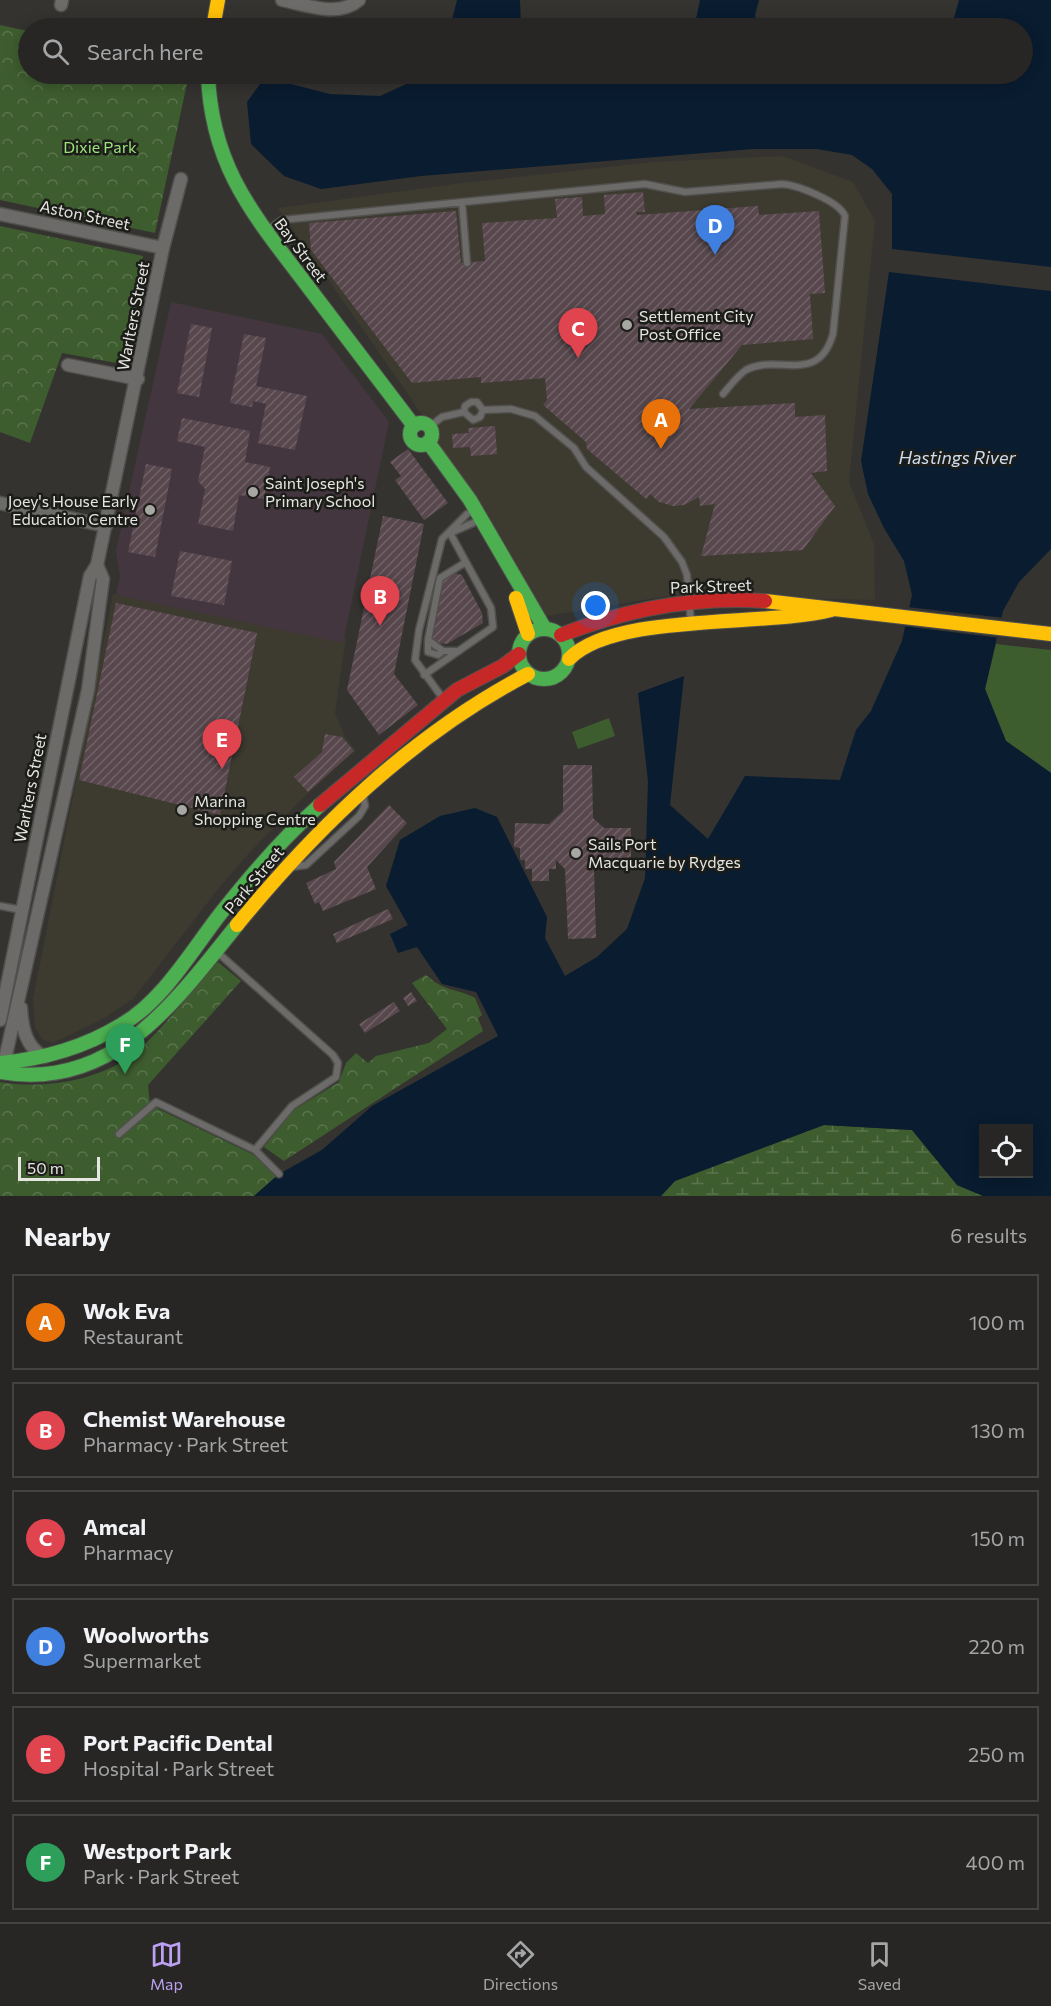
<!DOCTYPE html>
<meta charset="utf-8">
<style>
:root{--surface:#272624;--page:#333231;--text:#f1f3f6;--muted:#a4a5a6;--line:#434341;--accent:#bca0f2}
body{margin:0;font-family:Commissioner,sans-serif;background:var(--page);color:var(--text)}
.controls{position:absolute;right:18px;bottom:18px;display:grid;overflow:hidden;border-radius:0px;box-shadow:0 3px 15px #0003}
.controls button{width:54px;height:54px;display:grid;place-items:center;padding:0;border:0;border-bottom:2px solid var(--line);background:var(--surface);color:var(--text);font:30px sans-serif}
.scale{position:absolute;left:18px;bottom:15px;width:82px;box-sizing:border-box;padding-left:6px;border:3px solid #e5e5e1;border-top:0;font-size:16px;line-height:21px;white-space:nowrap;color:#e5e5e1;-webkit-text-stroke:4px #1c1c19;paint-order:stroke}
.you{position:absolute;left:596px;top:606px;width:21px;height:21px;margin:-15px;border:4px solid #fff;border-radius:50%;background:#1a73e8;box-shadow:0 0 0 9px #1a73e833}
.badge{display:grid;place-items:center;width:39px;height:39px;border-radius:50%;background:var(--accent);color:#fff;font-size:20px;font-weight:700}
.pin{position:absolute;translate:-50% -50px;filter:drop-shadow(0 2px 3px #0008)}
.pin::after{content:'';position:absolute;top:32px;width:21px;height:18px;background:inherit;clip-path:polygon(0 0,100% 0,50% 100%)}
.list{margin:0;padding:0;list-style:none}
h2{display:flex;justify-content:space-between;align-items:center;height:78px;margin:0;padding:0 24px;font-size:26px}
h2 small{font-size:20px;font-weight:400;color:var(--muted)}
.list li{display:grid;grid-template-columns:39px 1fr auto;gap:18px;align-items:center;box-sizing:border-box;height:96px;margin:0 12px 12px;padding:0 12px;border:2px solid var(--line);border-radius:0px}
.list b{display:block;font-size:22px;white-space:nowrap}
.list p{margin:0;font-size:20px;white-space:nowrap;color:var(--muted)}
.list em{font-size:20px;font-style:normal;color:var(--muted)}
.icon{flex:none;width:33px;height:33px;fill:none;stroke:currentColor;stroke-width:2;stroke-linecap:round;stroke-linejoin:round}
.map{position:relative;flex:none;width:1051px;height:1196px;overflow:hidden}
.search{position:absolute;background:var(--surface);box-shadow:0 3px 15px #0003;left:18px;right:18px;top:18px;height:66px;display:flex;align-items:center;gap:15px;box-sizing:border-box;padding:0 21px;border-radius:33px;color:var(--muted);font-size:22px}
.sheet{height:726px;background:var(--surface)}
nav{display:flex;justify-content:space-around;align-items:center;box-sizing:border-box;height:84px;border-top:2px solid var(--line);background:var(--surface);font-size:16px;color:var(--muted)}
nav a{display:grid;justify-items:center;gap:3px}
nav .on{color:var(--accent)}
.map>svg:first-child{display:block}
</style>
<div class="map">
<svg width="1051" height="1196" viewBox="0 0 1051 1196">
<defs>
<pattern id="forest-crowns" width="20" height="18" patternUnits="userSpaceOnUse" patternTransform="scale(1.5)"><rect width="20" height="18" fill="#3e5d2f"/><path d="M2 6a3 3 0 1 1 6 0M12 15a3 3 0 1 1 6 0" fill="none" stroke="#5a744d"/></pattern>
<pattern id="wetland-marsh" width="20" height="14" patternUnits="userSpaceOnUse" patternTransform="scale(1.5)"><rect width="20" height="14" fill="#3e5d2f"/><path d="M1 5h8M5 5V1M11 12h8M15 12V8" fill="none" stroke="#5a744d"/></pattern>
<pattern id="building-hatch" width="6" height="6" patternUnits="userSpaceOnUse" patternTransform="scale(1.5)"><rect width="6" height="6" fill="#58484e"/><path d="M-1 1l2-2M0 6l6-6M5 7l2-2" fill="none" stroke="#706267"/></pattern>
</defs>
<rect width="100%" height="100%" fill="#343330"/>
<path fill="#3d3a30" d="M 783,156 L 853,182 L 875,221 L 849,482 L 874,544 L 875,600 L 674,595 L 547,616 L 412,400 L 278,208 L 462,183 L 652,162 Z
M 113,594 L 346,637 L 335,713 L 346,738 L 356,750 L 305,796 L 249,853 L 218,889 L 133,999 L 101,1020 L 53,1043 L 42,1039 L 35,1027 L 33,999 Z"/>
<path fill="#44363f" d="M 171,302 L 322,334 L 389,422 L 343,643 L 116,595 L 120,577 L 116,551 Z"/>
<path fill="#3e5d2f" d="M 996,644 L 1051,650 L 1051,773 L 1006,741 L 985,689 Z
M 609,718 L 615,736 L 578,749 L 572,732 Z"/>
<path fill="url(#forest-crowns)" d="M 0,25 L 28,31 L 28,74 L 189,74 L 155,233 L 0,200 Z
M 0,226 L 143,256 L 135,308 L 122,364 L 62,353 L 30,443 L 0,432 Z
M 218,962 L 241,981 L 148,1085 L 150,1105 L 252,1154 L 279,1174 L 254,1196 L 0,1196 L 0,1082 C 47,1090 108,1080 144,1045 C 170,1020 193,989 218,962 Z
M 426,975 C 446,993 457,988 475,998 L 482,1015 L 478,1018 L 483,1031 L 284,1161 L 264,1147 L 294,1110 L 339,1082 L 346,1063 L 356,1053 L 368,1063 L 376,1056 L 429,1043 L 447,1029 L 412,983 Z"/>
<path fill="url(#wetland-marsh)" d="M 824,1125 L 912,1130 L 957,1185 L 983,1196 L 661,1196 L 675,1181 Z"/>
<path fill="#091c30" fill-rule="evenodd" d="M 457,0 L 520,0 L 521,28 L 450,28 Z
M 700,0 L 759,0 L 755,15 L 758,28 L 694,28 Z
M 959,0 L 1051,0 L 1051,267 L 892,249 L 892,194 L 872,169 L 852,155 L 817,149 L 753,149 L 421,176 L 321,189 L 284,176 L 251,144 L 247,102 L 260,84 L 283,82 L 330,94 L 380,96 L 413,81 L 421,74 L 836,74 L 896,84 L 915,74 L 1022,74 L 1022,28 L 951,28 Z
M 889,272 L 1051,291 L 1051,549 L 1019,582 L 1003,611 L 985,689 L 1006,741 L 1051,773 L 1051,1196 L 983,1196 L 957,1185 L 912,1130 L 824,1125 L 675,1181 L 661,1196 L 254,1196 L 279,1174 L 322,1150 L 372,1106 L 498,1036 L 476,992 L 442,984 L 417,947 L 398,953 L 390,934 L 408,925 L 386,886 L 400,840 L 440,816 L 475,808 L 497,817 L 547,917 L 545,938 L 565,976 L 597,957 L 627,929 L 645,878 L 648,781 L 638,693 L 684,676 L 670,805 L 708,839 L 745,776 L 840,780 L 856,730 L 871,711 L 902,641 L 912,595 L 904,561 L 884,528 L 868,494 L 861,461 ZM 984,1128 L 1028,1128 L 1028,1174 L 984,1174 Z"/>
<path fill="#343330" d="M 907,607 L 1005,618 L 1000,638 L 902,626 Z"/>
<path fill="url(#building-hatch)" d="M 643,192 L 645,212 L 636,212 L 637,215 L 758,206 L 759,215 L 819,211 L 825,293 L 810,294 L 813,339 L 742,345 L 689,409 L 795,403 L 795,417 L 825,415 L 827,471 L 811,473 L 835,506 L 803,550 L 701,556 L 715,504 L 700,506 L 699,497 L 684,505 L 673,506 L 659,502 L 650,494 L 646,499 L 587,449 L 586,442 L 543,405 L 547,400 L 545,378 L 481,383 L 481,377 L 412,383 L 311,250 L 309,223 L 456,211 L 461,263 L 485,261 L 482,223 L 557,218 L 555,199 L 582,197 L 583,216 L 605,214 L 604,195 Z
M 191,324 L 212,328 L 199,397 L 177,393 Z
M 244,334 L 266,338 L 256,386 L 307,396 L 295,450 L 258,443 L 266,404 L 253,401 L 252,407 L 230,403 Z
M 182,418 L 250,431 L 245,462 L 270,467 L 264,499 L 239,495 L 233,531 L 198,524 L 205,489 L 198,481 L 205,447 L 177,441 Z
M 495,426 L 497,454 L 471,456 L 470,447 L 453,448 L 452,434 L 469,433 L 468,428 Z
M 408,449 L 448,503 L 424,520 L 395,480 L 401,476 L 390,462 Z
M 146,464 L 172,469 L 155,557 L 128,552 Z
M 383,516 L 424,524 L 394,674 L 418,705 L 379,735 L 347,690 Z
M 180,551 L 232,561 L 224,605 L 171,596 Z
M 455,573 L 462,575 L 482,613 L 483,623 L 447,644 L 432,642 L 430,638 L 443,579 Z
M 116,603 L 257,633 L 220,815 L 79,780 Z
M 325,734 L 342,737 L 354,751 L 308,792 L 294,777 L 322,752 Z
M 563,765 L 592,765 L 593,818 L 604,828 L 631,828 L 631,858 L 604,858 L 594,868 L 596,938 L 568,939 L 565,869 L 556,860 L 556,869 L 549,869 L 549,881 L 532,881 L 532,869 L 525,869 L 525,860 L 520,860 L 520,848 L 514,847 L 515,823 L 549,824 L 563,811 Z
M 389,805 L 407,823 L 367,867 L 376,889 L 323,911 L 319,902 L 315,904 L 306,883 L 336,869 L 334,862 Z
M 388,909 L 393,919 L 337,943 L 333,934 Z
M 411,992 L 417,1001 L 408,1006 L 403,998 Z
M 394,1002 L 400,1011 L 365,1033 L 359,1024 Z"/>
<g fill="none" stroke-linecap="round" stroke-linejoin="round">
<defs>
<path id="lane" d="M 462,202 L 467,263
M 266,231 L 282,220 L 645,184 L 685,192 L 782,184 C 797,185 839,201 845,216 L 833,334 C 818,386 778,353 746,370 C 738,375 729,387 723,394
M 483,410 L 511,409 L 535,416 L 574,448 L 586,467 L 664,537 L 682,562 L 687,575 L 691,623
M 464,412 L 465,406 L 471,402 L 477,402 L 483,410
M 464,412 L 473,420 L 480,417 L 483,410
M 429,427 L 442,417 L 464,412
M 428,640 L 428,652 L 438,655 L 443,651
M 459,651 L 443,651 L 428,640 L 440,578 L 466,562
M 424,675 L 493,627 L 491,608 L 450,533 L 473,523
M 444,700 L 415,660 L 419,630 L 442,539 L 467,514
M 291,867 L 306,865 L 359,816 L 365,806 L 363,795
M 0,906 L 22,910
M 119,1134 L 156,1102 L 255,1150 L 292,1106 L 336,1077 L 338,1063 L 333,1055 L 217,952
M 255,1150 L 279,1174"/>
<path id="street" d="M 282,0 C 307,5 338,18 359,0
M 61,5 L 62,0
M 0,214 L 163,248
M 68,365 L 138,379
M 0,503 L 106,526
M 21,1008 C 22,1028 26,1047 44,1057
M 0,1020 L 90,576 L 97,565 L 163,248 L 181,179
M 3,1068 L 88,690 L 103,579 L 97,565"/>
<path id="fast" d="M 208,74 C 211,166 253,214 306,284 C 342,332 378,379 414,426
M410 434a11 11 0 1 1 22 0a11 11 0 1 1-22 0Z
M 428,442 L 470,500 L 545,629
M519 654a25 25 0 1 1 50 0a25 25 0 1 1-50 0Z
M 0,1063 C 44,1059 83,1048 121,1025 C 163,1001 192,950 221,913 C 250,876 284,837 320,805
M 0,1072 C 112,1092 175,1002 237,925"/>
<path id="slow" d="M 213,28 L 218,0
M 516,598 L 528,634
M 765,601 L 1051,634
M 569,659 C 614,612 766,627 831,610
M 237,925 C 319,825 412,735 528,674"/>
<path id="jam" d="M 561,635 C 627,609 693,596 765,601
M 320,805 L 457,690 L 503,666 L 519,654"/>
</defs>
<use href="#lane" stroke="#50504d" stroke-width="9"/>
<use href="#street" stroke="#50504d" stroke-width="15"/>
<use href="#fast" stroke="#50504d" stroke-width="16"/>
<use href="#slow" stroke="#50504d" stroke-width="16"/>
<use href="#jam" stroke="#50504d" stroke-width="16"/>
<use href="#lane" stroke="#6c6b69" stroke-width="6"/>
<use href="#street" stroke="#6c6b69" stroke-width="12"/>
<use href="#fast" stroke="#4caf50" stroke-width="14"/>
<use href="#slow" stroke="#ffc107" stroke-width="14"/>
<use href="#jam" stroke="#c62828" stroke-width="14"/>
</g>
<g fill="#a7a7a3" stroke="#1c1c19" stroke-width="2">
<circle cx="627" cy="325" r="6"/>
<circle cx="253" cy="492" r="6"/>
<circle cx="150" cy="510" r="6"/>
<circle cx="182" cy="810" r="6"/>
<circle cx="576" cy="853" r="6"/>
</g>
<g text-anchor="middle" stroke-width="5" stroke-linejoin="round" paint-order="stroke">
<g font-size="16" fill="#9be67b" stroke="#1c1c19">
<text x="100" y="153">Dixie Park</text>
</g>
<g font-size="16" fill="#e5e5e1" stroke="#1c1c19">
<text transform="translate(85 215) rotate(12)" y="6">Aston Street</text>
<text transform="translate(301 250) rotate(53)" y="6">Bay Street</text>
<text transform="translate(133 316) rotate(-79)" y="6">Warlters Street</text>
<text transform="translate(711 586) rotate(-2)" y="6">Park Street</text>
<text transform="translate(30 788) rotate(-79)" y="6">Warlters Street</text>
<text transform="translate(254 880) rotate(-50)" y="6">Park Street</text>
</g>
<g font-size="16" fill="#e5e5e1" stroke="#1c1c19" text-anchor="start">
<text x="639" y="322">Settlement City<tspan x="639" dy="18">Post Office</tspan></text>
<text x="265" y="489">Saint Joseph's<tspan x="265" dy="18">Primary School</tspan></text>
<text x="138" y="507" text-anchor="end">Joey's House Early<tspan x="138" dy="18">Education Centre</tspan></text>
<text x="194" y="807">Marina<tspan x="194" dy="18">Shopping Centre</tspan></text>
<text x="588" y="850">Sails Port<tspan x="588" dy="18">Macquarie by Rydges</tspan></text>
</g>
<g font-size="18" font-style="italic" fill="#ccddf0" stroke="#1c1c19">
<text x="957" y="464">Hastings River</text>
</g>
</g>
</svg>
<div class="controls">
<button><svg class="icon" aria-label="locate" viewBox="0 0 24 24"><circle cx="12" cy="12" r="6"/><path d="M12 2v4M12 18v4M2 12h4M18 12h4"/></svg></button>
</div>
<div class="scale">50 m</div>
<div class="you"></div>
<div class="pin badge" style="left:661px;top:449px;background:#e8710a">A</div>
<div class="pin badge" style="left:380px;top:626px;background:#e0444e">B</div>
<div class="pin badge" style="left:578px;top:358px;background:#e0444e">C</div>
<div class="pin badge" style="left:715px;top:255px;background:#3f7fe0">D</div>
<div class="pin badge" style="left:222px;top:769px;background:#e0444e">E</div>
<div class="pin badge" style="left:125px;top:1074px;background:#2e9e5b">F</div>
<div class="search"><svg class="icon" aria-label="search" viewBox="0 0 24 24"><circle cx="10" cy="10" r="6"/><path d="M15 15l6 6"/></svg>Search here</div>
</div>
<section class="sheet">
<h2>Nearby<small>6 results</small></h2>
<ul class="list">
<li><span class="badge" style="background:#e8710a">A</span><div><b>Wok Eva</b><p>Restaurant</p></div><em>100 m</em></li>
<li><span class="badge" style="background:#e0444e">B</span><div><b>Chemist Warehouse</b><p>Pharmacy · Park Street</p></div><em>130 m</em></li>
<li><span class="badge" style="background:#e0444e">C</span><div><b>Amcal</b><p>Pharmacy</p></div><em>150 m</em></li>
<li><span class="badge" style="background:#3f7fe0">D</span><div><b>Woolworths</b><p>Supermarket</p></div><em>220 m</em></li>
<li><span class="badge" style="background:#e0444e">E</span><div><b>Port Pacific Dental</b><p>Hospital · Park Street</p></div><em>250 m</em></li>
<li><span class="badge" style="background:#2e9e5b">F</span><div><b>Westport Park</b><p>Park · Park Street</p></div><em>400 m</em></li>
</ul>
</section>
<nav>
<a class="on"><svg class="icon" aria-label="map" viewBox="0 0 24 24"><path d="M3 6l6-2 6 2 6-2v14l-6 2-6-2-6 2zM9 4v14M15 6v14"/></svg>Map</a>
<a><svg class="icon" aria-label="directions" viewBox="0 0 24 24"><path d="M12 3l9 9-9 9-9-9zM9 14v-3h6M13 9l2 2-2 2"/></svg>Directions</a>
<a><svg class="icon" aria-label="saved" viewBox="0 0 24 24"><path d="M7 4h10v16l-5-4-5 4z"/></svg>Saved</a>
</nav>
